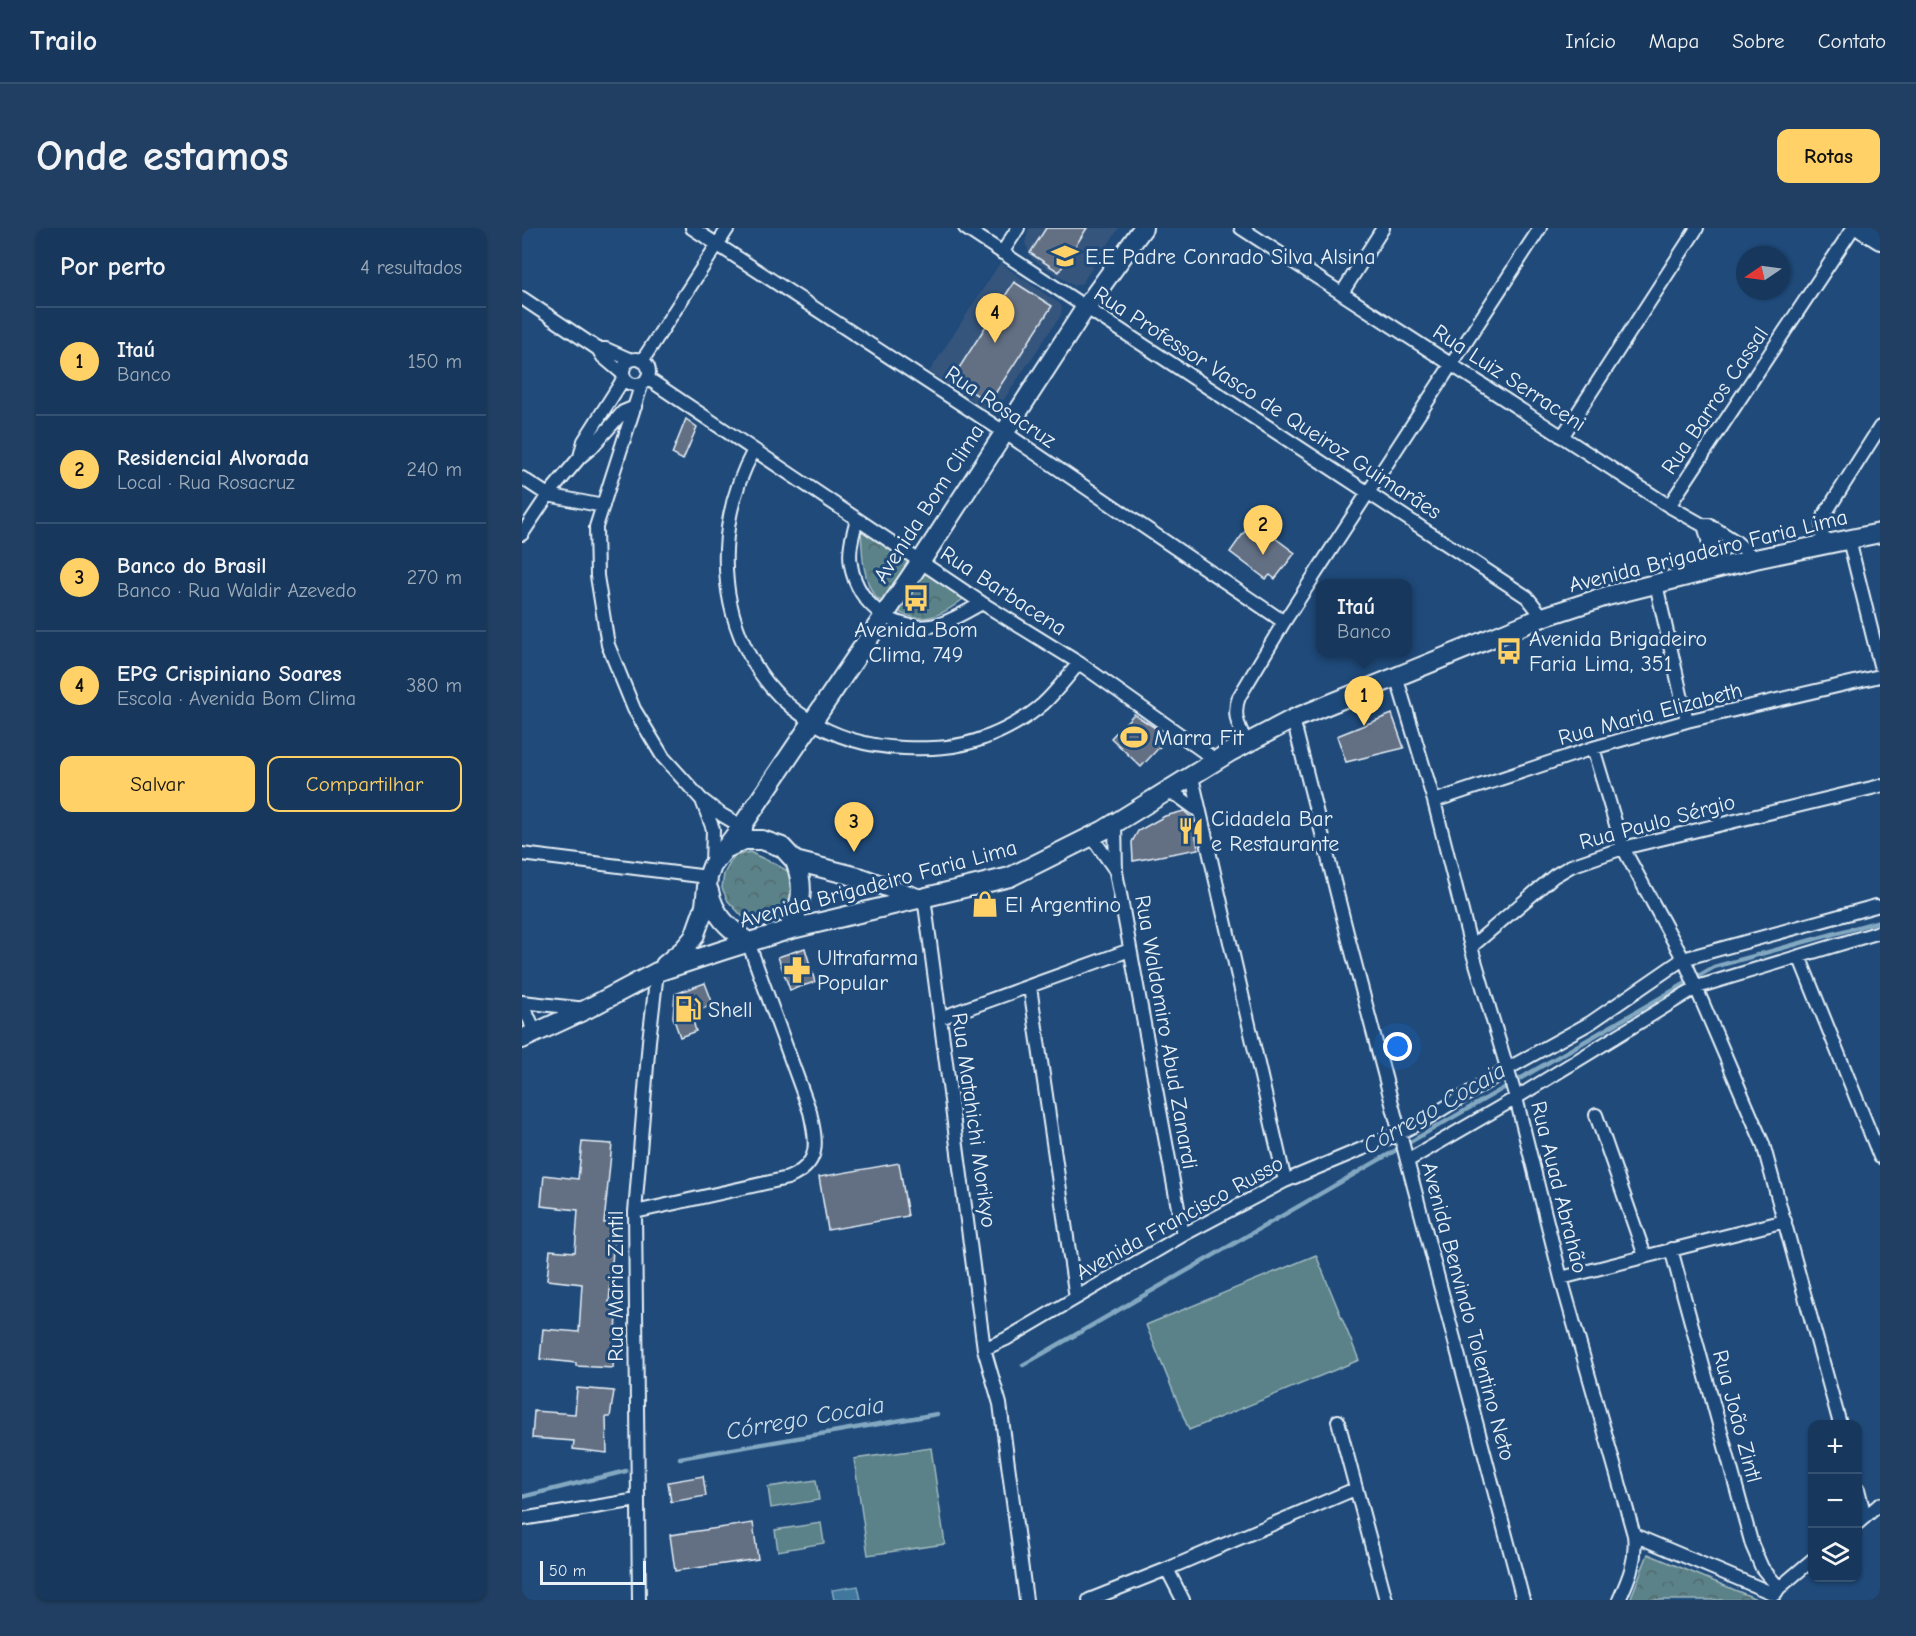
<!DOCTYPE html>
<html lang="pt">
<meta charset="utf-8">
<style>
:root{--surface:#17385c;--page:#203f62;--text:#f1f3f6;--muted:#9eacbb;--line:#365272;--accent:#ffd166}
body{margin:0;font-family:"Comic Neue",sans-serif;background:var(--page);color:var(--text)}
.controls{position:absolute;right:18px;bottom:18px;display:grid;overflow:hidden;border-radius:12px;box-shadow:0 2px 4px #0004}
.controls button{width:54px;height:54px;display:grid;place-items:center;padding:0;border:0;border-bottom:2px solid var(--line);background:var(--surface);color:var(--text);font:30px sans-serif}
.compass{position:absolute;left:1214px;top:18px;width:54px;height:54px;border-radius:50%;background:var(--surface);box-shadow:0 2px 4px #0004;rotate:257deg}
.scale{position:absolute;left:18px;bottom:15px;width:106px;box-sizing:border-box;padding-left:6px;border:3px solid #e8f1f8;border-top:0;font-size:16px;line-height:21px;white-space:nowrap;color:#e8f1f8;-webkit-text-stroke:4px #1f4a7a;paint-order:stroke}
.you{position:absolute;left:876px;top:819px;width:21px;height:21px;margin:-15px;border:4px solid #fff;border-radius:50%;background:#1a73e8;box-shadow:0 0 0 9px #1a73e833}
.badge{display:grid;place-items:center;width:39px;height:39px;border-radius:50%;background:var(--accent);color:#111;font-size:20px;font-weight:700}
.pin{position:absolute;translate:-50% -50px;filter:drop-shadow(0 2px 3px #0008)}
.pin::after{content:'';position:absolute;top:32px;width:21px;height:18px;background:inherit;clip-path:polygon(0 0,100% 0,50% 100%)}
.popup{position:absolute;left:794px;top:351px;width:96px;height:78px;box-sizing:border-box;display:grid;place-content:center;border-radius:12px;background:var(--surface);filter:drop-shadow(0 2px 4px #0005);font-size:20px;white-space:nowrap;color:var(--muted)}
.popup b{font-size:22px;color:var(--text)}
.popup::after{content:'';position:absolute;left:50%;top:100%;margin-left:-12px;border:12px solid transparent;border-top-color:var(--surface)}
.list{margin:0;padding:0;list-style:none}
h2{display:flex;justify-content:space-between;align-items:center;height:78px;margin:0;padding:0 24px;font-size:26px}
h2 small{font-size:20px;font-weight:400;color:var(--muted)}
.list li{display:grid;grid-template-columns:39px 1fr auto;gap:18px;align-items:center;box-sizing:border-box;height:108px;padding:0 24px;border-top:2px solid var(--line)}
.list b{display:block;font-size:22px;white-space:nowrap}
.list p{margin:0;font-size:20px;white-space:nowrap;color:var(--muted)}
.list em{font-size:20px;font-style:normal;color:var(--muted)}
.actions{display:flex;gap:12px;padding:18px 24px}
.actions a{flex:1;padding:14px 0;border:2px solid var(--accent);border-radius:12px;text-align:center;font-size:21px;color:var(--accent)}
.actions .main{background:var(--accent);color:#111}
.icon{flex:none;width:33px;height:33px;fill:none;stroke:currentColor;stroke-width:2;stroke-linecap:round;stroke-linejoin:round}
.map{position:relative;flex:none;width:1358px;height:1372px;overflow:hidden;border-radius:12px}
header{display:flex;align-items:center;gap:36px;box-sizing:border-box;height:84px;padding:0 30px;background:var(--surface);border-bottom:2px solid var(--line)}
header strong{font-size:28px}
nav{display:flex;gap:33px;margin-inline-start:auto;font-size:21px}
.intro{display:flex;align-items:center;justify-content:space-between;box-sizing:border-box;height:144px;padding:0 36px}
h1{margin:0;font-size:42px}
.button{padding:15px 27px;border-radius:12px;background:var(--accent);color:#111;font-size:21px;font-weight:700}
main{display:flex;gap:36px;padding:0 36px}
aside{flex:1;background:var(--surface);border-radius:12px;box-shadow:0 2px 4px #0004}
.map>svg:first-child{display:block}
</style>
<header>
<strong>Trailo</strong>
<nav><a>Início</a><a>Mapa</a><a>Sobre</a><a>Contato</a></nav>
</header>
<div class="intro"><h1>Onde estamos</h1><a class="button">Rotas</a></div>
<main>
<aside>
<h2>Por perto<small>4 resultados</small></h2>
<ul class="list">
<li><span class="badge">1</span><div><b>Itaú</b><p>Banco</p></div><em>150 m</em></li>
<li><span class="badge">2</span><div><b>Residencial Alvorada</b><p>Local · Rua Rosacruz</p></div><em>240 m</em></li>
<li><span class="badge">3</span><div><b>Banco do Brasil</b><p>Banco · Rua Waldir Azevedo</p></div><em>270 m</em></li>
<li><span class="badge">4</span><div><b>EPG Crispiniano Soares</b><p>Escola · Avenida Bom Clima</p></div><em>380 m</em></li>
</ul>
<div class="actions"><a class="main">Salvar</a><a>Compartilhar</a></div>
</aside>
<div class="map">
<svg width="1358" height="1372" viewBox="0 0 1358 1372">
<defs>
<pattern id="park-crowns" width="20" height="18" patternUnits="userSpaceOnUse" patternTransform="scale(1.5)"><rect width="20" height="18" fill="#5a8288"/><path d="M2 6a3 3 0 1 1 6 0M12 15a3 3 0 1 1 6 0" fill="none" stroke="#51686c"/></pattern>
</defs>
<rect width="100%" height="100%" fill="#1f4a7a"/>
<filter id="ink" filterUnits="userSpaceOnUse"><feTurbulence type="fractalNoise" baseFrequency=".0167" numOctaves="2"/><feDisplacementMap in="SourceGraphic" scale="12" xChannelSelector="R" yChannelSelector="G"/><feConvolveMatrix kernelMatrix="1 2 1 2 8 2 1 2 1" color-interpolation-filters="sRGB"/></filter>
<g filter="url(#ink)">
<path fill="#34557d" d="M 507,0 L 597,0 L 560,55 L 552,58 L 510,31 L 503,15 Z
M 478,35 L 538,76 L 540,80 L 539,87 L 476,180 L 470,182 L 463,181 L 407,144 Z"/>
<path fill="#5a8288" stroke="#a1bac0" stroke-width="1.5" d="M 794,1027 L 837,1132 L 667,1202 L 624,1097 Z
M 409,1220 L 423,1316 L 346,1327 L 332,1231 Z
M 294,1252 L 297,1272 L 249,1280 L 246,1259 Z
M 299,1295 L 302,1315 L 256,1323 L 253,1302 Z"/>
<path fill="url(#park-crowns)" stroke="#a1bac0" stroke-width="1.5" d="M 339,301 L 441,371 C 415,392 394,398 365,377 C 362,375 356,372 354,369 C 340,353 340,321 339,301 Z
M 228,624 C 244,633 258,636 272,648 L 273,669 L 260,692 L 247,696 L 221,689 L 206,673 L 200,660 L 202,646 L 212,628 Z
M 1126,1326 L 1237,1372 L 1108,1372 Z"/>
<path fill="#40779d" stroke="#83a8c1" stroke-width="1.5" d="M 336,1358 L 339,1372 L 312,1372 L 310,1362 Z"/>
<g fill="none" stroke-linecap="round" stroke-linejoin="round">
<path stroke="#83a8c1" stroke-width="4.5" d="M 501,1137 L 1192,739 L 1358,693
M 158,1230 L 415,1186
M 0,1269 L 104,1243"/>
</g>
<path fill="#646f84" stroke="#e8f1f8" stroke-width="1.5" d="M 524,0 L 565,0 L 537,44 L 508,25 Z
M 492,54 L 530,78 L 467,175 L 430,151 Z
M 164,191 L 175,199 L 161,232 L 150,226 Z
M 723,303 L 738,314 L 745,304 L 773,325 L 753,351 L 748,347 L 744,351 L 708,324 Z
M 612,486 L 647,509 L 619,539 L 589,510 Z
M 870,486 L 882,520 L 824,534 L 815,508 Z
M 662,583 L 671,591 L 676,621 L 611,633 L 610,614 L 616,603 L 643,588 Z
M 283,720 L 293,754 L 268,762 L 256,729 Z
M 183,755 L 191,776 L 169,786 L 174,803 L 158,809 L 151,789 L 153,766 Z
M 60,914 L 90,916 L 82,995 L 93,995 L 87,1076 L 96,1077 L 91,1140 L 54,1138 L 54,1135 L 18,1131 L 21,1101 L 57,1104 L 60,1056 L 25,1052 L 28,1022 L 53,1024 L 56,982 L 19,978 L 22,947 L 56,951 Z
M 377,935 L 386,988 L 306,1002 L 297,949 Z
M 55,1160 L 92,1163 L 88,1189 L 84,1189 L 85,1225 L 51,1221 L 52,1213 L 10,1210 L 12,1183 L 53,1186 Z
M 181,1248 L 184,1268 L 149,1274 L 146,1254 Z
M 231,1295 L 236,1331 L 153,1343 L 148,1307 Z"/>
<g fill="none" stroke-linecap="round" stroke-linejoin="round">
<defs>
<path id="minor" d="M 170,0 L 482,204 L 762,394
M 443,0 L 1005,369 L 1021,389
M 719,0 L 1147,278 L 1186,300 L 1194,301 L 1213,313 L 1233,331
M 480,25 L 496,0
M 820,65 L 861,0
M 0,70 L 76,121 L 81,129 L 101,146
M 76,121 L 84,121 L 109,132
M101 144a13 13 0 1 1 26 0a13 13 0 1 1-26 0Z
M 120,133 L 206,0
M 125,150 L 460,375 L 557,435 L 695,533
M 120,155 L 74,299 L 75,348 L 86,417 L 112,481 L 141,529 L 179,571 L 200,587 L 224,601
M 1040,209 L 1175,0
M 232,222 C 162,350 226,515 382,520 C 410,521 436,520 462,510 C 482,503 505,490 521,476 C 534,464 545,449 557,435
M 58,229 L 62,213 L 102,150
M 0,250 L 26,267 L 81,278
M 1147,278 L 1331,0
M 335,291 C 331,306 326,322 329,337 C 335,378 377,408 418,396 C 433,391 446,383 460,375
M 0,306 L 26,267 L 58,229 L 70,219 L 101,184 L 113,179
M 1327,312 L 1358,437
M 1300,317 L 1301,292 L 1303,286 L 1358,199
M 1134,356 L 1165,493
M 874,448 L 912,573 L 949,719 L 994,870 L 1039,1050 L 1112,1307 C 1115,1332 1107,1350 1097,1372
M 771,491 L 825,705 L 1001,1372
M 725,516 C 717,499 710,487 717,469 L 762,394 L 1018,0
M 1071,520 L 1101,620 L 1164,736 L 1241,916 L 1318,1196
M 670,549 L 763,953
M 645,564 L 656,568 L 678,584
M 912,573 L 1071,520 L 1165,493 L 1358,448
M 181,575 L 191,601 L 190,636
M 593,595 L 594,644 L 661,1007
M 570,609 L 594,643
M 0,626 L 186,649
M 402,669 L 462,1121 L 478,1176 L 504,1372
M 949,719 L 1032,648 L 1049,638 L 1101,620 L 1358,558
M 1277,728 L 1358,929
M 508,759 L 554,1070
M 0,774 L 64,781
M 0,779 L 8,792 L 12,806
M 418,790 L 608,722
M 1074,887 L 1123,1028
M 885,933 L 994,870 L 1175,759 L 1358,704
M 113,984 L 266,950 C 299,936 295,915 288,884 L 226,714
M 1149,1021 L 1230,1317 L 1240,1340 L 1257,1360
M 1039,1050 L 1263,993
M 462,1121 L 484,1111 L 661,1007 L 763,953 L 878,905 L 901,893 L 994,836 L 1068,795 L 1161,731 L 1354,678
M 816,1193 L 864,1372
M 1336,1261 L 1343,1289
M 0,1291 L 115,1272
M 1336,1295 L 1358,1276
M 1112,1307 L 1252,1366
M 645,1341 L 661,1372
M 1253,1366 L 1257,1360 L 1290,1332
M 117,1372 L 113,984 L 127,813 L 135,744
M 567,1372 L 645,1341 L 833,1261"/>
<path id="secondary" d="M 1339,0 L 1358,12
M 1186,300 C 1190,315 1194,327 1189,342
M 205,620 L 222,612 L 240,612 L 260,619 L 273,633 L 340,650 L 398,671
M 187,663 C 192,688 207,700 226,714
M 266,702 C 280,679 283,659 273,633
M 143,737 L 161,722 L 172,709 L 183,678 L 186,649 L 190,638 L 220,598 L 399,333 L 564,79 L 621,0
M 0,811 L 65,781 L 135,744 L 202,722 L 266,702 L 488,649 L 582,602 L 708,524 L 771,491 L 1021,389 L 1085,368 L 1233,331 L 1358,305"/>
</defs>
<use href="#minor" stroke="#e8f1f8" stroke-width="16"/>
<use href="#secondary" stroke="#e8f1f8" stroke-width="22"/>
<use href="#minor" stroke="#1f4a7a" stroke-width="12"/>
<use href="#secondary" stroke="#1f4a7a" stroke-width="18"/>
</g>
</g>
<defs>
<symbol id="school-bare" viewBox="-9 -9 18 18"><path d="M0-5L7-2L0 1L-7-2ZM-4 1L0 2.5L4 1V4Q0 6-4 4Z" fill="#ffd166" stroke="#1f4a7a" stroke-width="2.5" paint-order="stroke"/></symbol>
<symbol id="bus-bare" viewBox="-9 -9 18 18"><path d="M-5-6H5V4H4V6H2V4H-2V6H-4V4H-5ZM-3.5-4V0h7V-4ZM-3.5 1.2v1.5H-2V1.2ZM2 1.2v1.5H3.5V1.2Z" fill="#ffd166" stroke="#1f4a7a" stroke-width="2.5" paint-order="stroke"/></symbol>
<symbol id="stadium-bare" viewBox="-9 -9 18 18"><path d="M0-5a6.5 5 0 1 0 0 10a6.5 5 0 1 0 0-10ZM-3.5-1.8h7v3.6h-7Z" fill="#ffd166" stroke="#1f4a7a" stroke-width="2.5" paint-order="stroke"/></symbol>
<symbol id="restaurant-bare" viewBox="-9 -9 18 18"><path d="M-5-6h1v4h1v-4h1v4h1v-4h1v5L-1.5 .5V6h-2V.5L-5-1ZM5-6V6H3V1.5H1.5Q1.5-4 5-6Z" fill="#ffd166" stroke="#1f4a7a" stroke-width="2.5" paint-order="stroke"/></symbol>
<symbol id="shop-bare" viewBox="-9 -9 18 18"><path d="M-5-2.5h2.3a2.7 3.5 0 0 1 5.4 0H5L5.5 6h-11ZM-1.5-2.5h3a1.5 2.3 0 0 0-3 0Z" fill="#ffd166" stroke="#1f4a7a" stroke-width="2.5" paint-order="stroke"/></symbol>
<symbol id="pharmacy-bare" viewBox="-9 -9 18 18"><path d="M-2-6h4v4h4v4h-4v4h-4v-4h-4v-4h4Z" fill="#ffd166" stroke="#1f4a7a" stroke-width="2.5" paint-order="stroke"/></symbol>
<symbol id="fuel-bare" viewBox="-9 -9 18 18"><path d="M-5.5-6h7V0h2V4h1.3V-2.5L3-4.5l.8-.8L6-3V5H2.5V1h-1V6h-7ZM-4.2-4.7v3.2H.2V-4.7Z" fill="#ffd166" stroke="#1f4a7a" stroke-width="2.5" paint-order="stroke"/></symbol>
</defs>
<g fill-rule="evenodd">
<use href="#school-bare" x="524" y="9" width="38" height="38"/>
<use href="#bus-bare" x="375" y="351" width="38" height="38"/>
<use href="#bus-bare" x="968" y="404" width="38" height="38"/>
<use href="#stadium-bare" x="593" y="490" width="38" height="38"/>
<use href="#restaurant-bare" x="650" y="584" width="38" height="38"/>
<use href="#shop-bare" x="444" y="657" width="38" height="38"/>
<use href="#pharmacy-bare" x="256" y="723" width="38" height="38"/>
<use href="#fuel-bare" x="147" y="762" width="38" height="38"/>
</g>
<g text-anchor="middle" stroke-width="6" stroke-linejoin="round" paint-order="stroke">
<g font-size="22" fill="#e8f1f8" stroke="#1f4a7a" text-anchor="start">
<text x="563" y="36">E.E Padre Conrado Silva Alsina</text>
<text x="394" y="409" text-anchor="middle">Avenida Bom<tspan x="394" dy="25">Clima, 749</tspan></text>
<text x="1007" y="418">Avenida Brigadeiro<tspan x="1007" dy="25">Faria Lima, 351</tspan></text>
<text x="632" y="517">Marra Fit</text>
<text x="689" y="598">Cidadela Bar<tspan x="689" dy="25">e Restaurante</tspan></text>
<text x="483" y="684">El Argentino</text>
<text x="295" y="737">Ultrafarma<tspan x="295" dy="25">Popular</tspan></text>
<text x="186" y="789">Shell</text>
</g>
<g font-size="22" fill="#e8f1f8" stroke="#1f4a7a">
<text transform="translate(988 149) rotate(33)" y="8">Rua Luiz Serraceni</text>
<text transform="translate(1192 172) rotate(-56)" y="8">Rua Barros Cassal</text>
<text transform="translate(746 174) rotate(33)" y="8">Rua Professor Vasco de Queiroz Guimarães</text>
<text transform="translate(479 178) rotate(34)" y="8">Rua Rosacruz</text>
<text transform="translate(406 275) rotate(-57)" y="8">Avenida Bom Clima</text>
<text transform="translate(1186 322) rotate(-14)" y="8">Avenida Brigadeiro Faria Lima</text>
<text transform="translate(482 362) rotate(33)" y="8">Rua Barbacena</text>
<text transform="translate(1128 485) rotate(-15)" y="8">Rua Maria Elizabeth</text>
<text transform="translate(1135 593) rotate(-15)" y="8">Rua Paulo Sérgio</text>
<text transform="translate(356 655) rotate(-15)" y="8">Avenida Brigadeiro Faria Lima</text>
<text transform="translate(645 804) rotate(80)" y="8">Rua Waldomiro Abud Zanardi</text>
<text transform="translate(453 892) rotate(82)" y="8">Rua Matahichi Morikyo</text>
<text transform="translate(1038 959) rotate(76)" y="8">Rua Auad Abrahão</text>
<text transform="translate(657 989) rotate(-29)" y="8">Avenida Francisco Russo</text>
<text transform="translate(93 1058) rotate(-90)" y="8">Rua Maria Zintil</text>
<text transform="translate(947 1083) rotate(75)" y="8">Avenida Benvindo Tolentino Neto</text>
<text transform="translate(1216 1188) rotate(75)" y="8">Rua João Zintl</text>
</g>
<g font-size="24" font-style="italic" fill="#cfdfea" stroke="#1f4a7a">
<text transform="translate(912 880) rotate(-30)" y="8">Córrego Cocaia</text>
<text transform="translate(283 1190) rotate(-10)" y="8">Córrego Cocaia</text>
</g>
</g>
</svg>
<div class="controls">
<button>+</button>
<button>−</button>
<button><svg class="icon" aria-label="layers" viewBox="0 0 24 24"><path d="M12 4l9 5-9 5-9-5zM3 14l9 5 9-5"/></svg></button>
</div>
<svg class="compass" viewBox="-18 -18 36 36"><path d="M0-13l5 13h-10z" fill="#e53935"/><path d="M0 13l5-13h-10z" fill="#9eacbb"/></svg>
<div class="scale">50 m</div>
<div class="you"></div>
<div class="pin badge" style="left:842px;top:498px">1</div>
<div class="popup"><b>Itaú</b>Banco</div>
<div class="pin badge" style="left:741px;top:327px">2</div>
<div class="pin badge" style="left:332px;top:624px">3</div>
<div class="pin badge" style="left:473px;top:115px">4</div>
</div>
</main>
